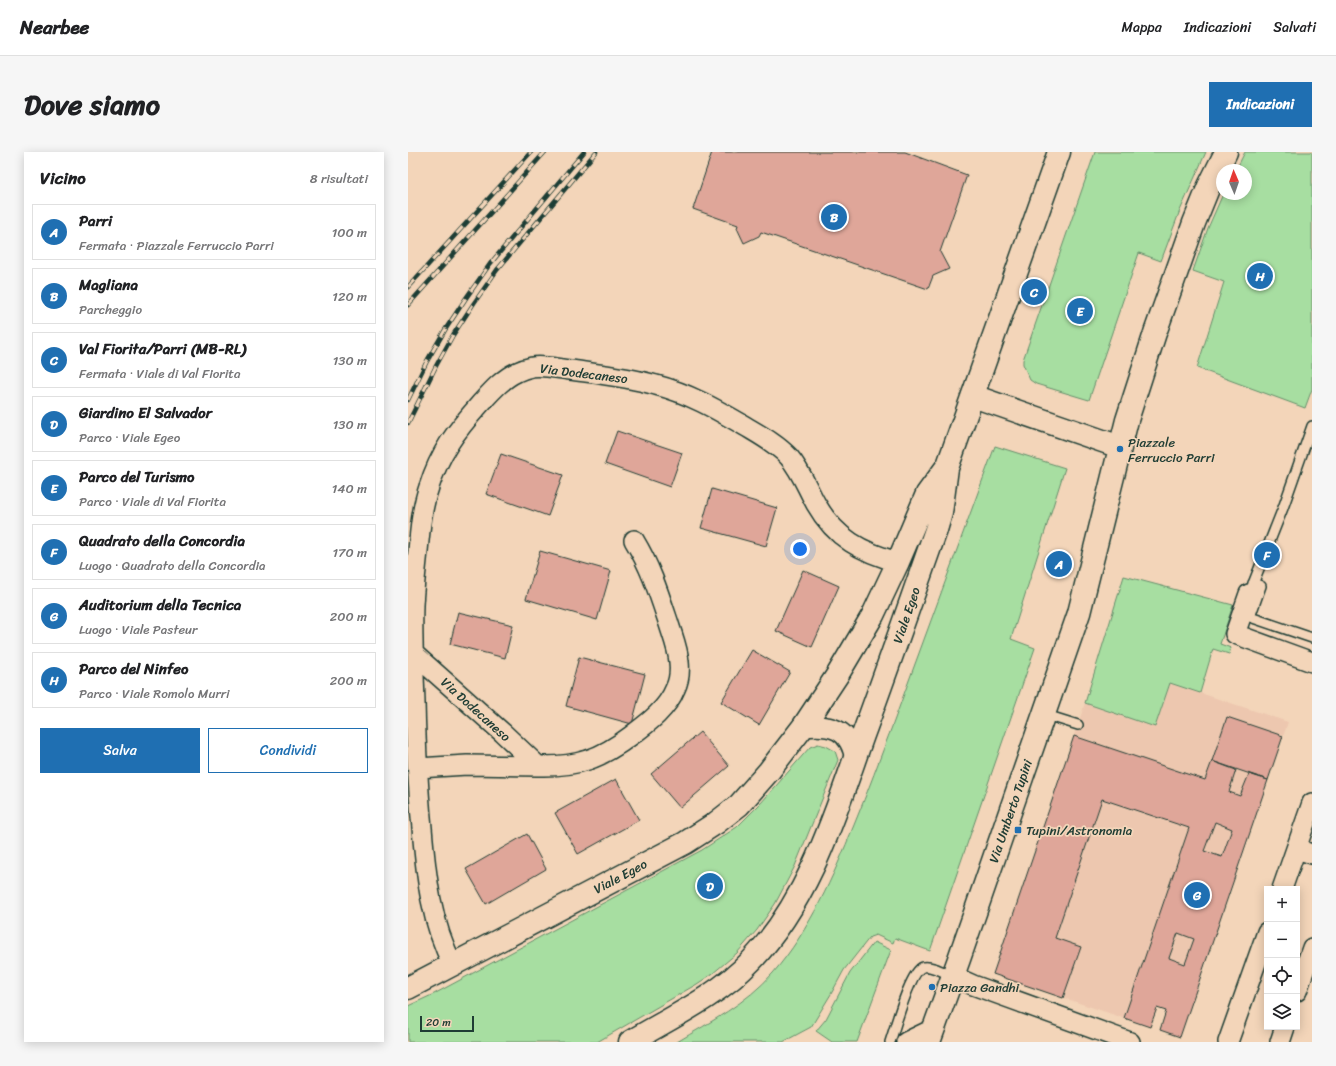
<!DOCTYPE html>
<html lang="it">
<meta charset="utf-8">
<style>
:root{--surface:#fff;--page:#f6f6f6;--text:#202124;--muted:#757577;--line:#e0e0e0;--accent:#1f6fb2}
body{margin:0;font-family:Sriracha,sans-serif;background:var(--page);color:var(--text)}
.controls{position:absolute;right:12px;bottom:12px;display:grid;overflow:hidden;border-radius:0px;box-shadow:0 2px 10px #0003}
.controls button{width:36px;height:36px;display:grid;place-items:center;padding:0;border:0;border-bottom:1px solid var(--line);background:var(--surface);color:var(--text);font:20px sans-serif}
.compass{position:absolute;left:808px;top:12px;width:36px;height:36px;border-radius:50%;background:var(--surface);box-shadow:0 2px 10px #0003;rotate:358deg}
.scale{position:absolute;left:12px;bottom:10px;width:54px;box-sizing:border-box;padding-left:4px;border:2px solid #1f3d34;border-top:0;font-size:11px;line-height:14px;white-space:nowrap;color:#1f3d34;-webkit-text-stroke:3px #f3d5b9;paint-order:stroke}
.you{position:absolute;left:392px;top:397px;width:14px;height:14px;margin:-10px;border:3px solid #fff;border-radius:50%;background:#1a73e8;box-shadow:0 0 0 6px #1a73e833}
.badge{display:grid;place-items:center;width:26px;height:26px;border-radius:50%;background:var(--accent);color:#fff;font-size:13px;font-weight:700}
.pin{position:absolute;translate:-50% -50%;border:2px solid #fff;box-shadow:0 1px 4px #0006}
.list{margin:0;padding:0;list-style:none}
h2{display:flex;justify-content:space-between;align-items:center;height:52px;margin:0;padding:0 16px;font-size:17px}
h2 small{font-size:13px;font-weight:400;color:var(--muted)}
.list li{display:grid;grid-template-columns:26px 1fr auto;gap:12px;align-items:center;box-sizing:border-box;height:56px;margin:0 8px 8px;padding:0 8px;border:1px solid var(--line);border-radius:0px}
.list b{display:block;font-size:15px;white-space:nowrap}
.list p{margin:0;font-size:13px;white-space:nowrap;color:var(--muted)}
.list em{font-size:13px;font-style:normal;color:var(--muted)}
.actions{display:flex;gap:8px;padding:12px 16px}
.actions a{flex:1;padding:9px 0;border:1px solid var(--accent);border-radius:0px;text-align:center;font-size:14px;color:var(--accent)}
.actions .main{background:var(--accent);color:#fff}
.icon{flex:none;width:22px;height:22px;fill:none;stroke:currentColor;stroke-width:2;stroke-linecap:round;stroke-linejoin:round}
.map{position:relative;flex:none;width:904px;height:890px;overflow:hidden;border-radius:0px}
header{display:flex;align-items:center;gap:24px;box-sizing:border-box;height:56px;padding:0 20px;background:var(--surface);border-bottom:1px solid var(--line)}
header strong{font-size:19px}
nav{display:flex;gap:22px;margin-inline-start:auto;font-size:14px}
.intro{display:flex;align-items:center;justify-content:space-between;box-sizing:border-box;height:96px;padding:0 24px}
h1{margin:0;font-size:28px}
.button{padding:10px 18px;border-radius:0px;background:var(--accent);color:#fff;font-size:14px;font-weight:700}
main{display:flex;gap:24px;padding:0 24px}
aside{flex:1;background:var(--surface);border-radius:0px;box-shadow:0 2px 10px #0003}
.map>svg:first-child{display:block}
</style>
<header>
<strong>Nearbee</strong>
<nav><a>Mappa</a><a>Indicazioni</a><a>Salvati</a></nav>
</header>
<div class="intro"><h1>Dove siamo</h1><a class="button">Indicazioni</a></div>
<main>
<aside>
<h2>Vicino<small>8 risultati</small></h2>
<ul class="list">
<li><span class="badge">A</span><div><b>Parri</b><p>Fermata · Piazzale Ferruccio Parri</p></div><em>100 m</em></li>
<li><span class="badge">B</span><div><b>Magliana</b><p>Parcheggio</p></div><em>120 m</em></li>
<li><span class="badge">C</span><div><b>Val Fiorita/Parri (MB-RL)</b><p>Fermata · Viale di Val Fiorita</p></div><em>130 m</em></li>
<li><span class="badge">D</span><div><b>Giardino El Salvador</b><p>Parco · Viale Egeo</p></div><em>130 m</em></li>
<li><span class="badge">E</span><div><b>Parco del Turismo</b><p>Parco · Viale di Val Fiorita</p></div><em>140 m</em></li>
<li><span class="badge">F</span><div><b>Quadrato della Concordia</b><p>Luogo · Quadrato della Concordia</p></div><em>170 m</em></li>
<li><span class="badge">G</span><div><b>Auditorium della Tecnica</b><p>Luogo · Viale Pasteur</p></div><em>200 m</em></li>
<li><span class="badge">H</span><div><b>Parco del Ninfeo</b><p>Parco · Viale Romolo Murri</p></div><em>200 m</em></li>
</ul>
<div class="actions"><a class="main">Salva</a><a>Condividi</a></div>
</aside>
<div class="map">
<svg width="904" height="890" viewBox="0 0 904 890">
<rect width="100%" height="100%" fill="#f3d5b9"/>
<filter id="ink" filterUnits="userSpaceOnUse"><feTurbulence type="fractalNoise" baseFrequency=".025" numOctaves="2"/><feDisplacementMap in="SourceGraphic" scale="8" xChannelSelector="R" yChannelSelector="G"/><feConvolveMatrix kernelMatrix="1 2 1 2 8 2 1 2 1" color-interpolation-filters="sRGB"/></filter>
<g filter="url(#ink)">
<path fill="#edc7af" d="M 762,531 L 880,570 L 772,885 L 752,878 L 758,859 L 749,856 L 742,875 L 585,822 L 677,551 L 747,575 Z"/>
<path fill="#a7dea1" stroke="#638e6a" d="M 687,0 L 798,0 L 771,61 L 753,109 L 731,101 L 681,248 L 628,232 L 622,228 L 615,212 L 615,208 Z
M 837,0 L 904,0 L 904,237 L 897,256 L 789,216 L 816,130 L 785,119 L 800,76 L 815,42 L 838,42 L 838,18 L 828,18 Z
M 587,294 L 657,316 L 603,487 L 627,496 L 522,799 L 487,786 L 485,791 L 468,783 L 462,785 L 436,818 L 423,842 L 403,875 L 375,890 L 269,890 C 302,870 339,851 365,821 C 402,778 425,725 446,673 C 460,639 472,606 485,572 C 519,479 553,387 587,294 Z
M 716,424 L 825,453 L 812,492 L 823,496 L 821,502 L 805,497 L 792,541 L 762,531 L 747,575 L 677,551 Z
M 410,592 L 418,594 L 427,599 L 430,608 L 387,714 L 367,752 L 349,778 L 329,801 L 304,822 L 289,832 L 189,890 L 0,890 L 0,854 L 26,842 L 294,698 L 329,675 L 353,651 L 402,595 Z
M 466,790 L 483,798 L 449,890 L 424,890 L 408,879 L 418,867 L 442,821 Z"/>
<path fill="#dfa699" stroke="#1f3d34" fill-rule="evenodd" d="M 304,0 L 497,0 L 559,23 L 532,100 L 541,117 L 525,124 L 520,137 L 353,80 L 351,84 L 336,91 L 329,76 L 330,73 L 285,57 Z
M 209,279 L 274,301 L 262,335 L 197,312 Z
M 93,302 L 155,323 L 140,364 L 78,342 Z
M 304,337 L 369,356 L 358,394 L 293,376 Z
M 132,399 L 203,419 L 189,468 L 118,447 Z
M 395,418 L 431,434 L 404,495 L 368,479 Z
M 50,460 L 105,473 L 97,506 L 42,492 Z
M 344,498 L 382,520 L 351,573 L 313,550 Z
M 171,505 L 237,522 L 224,572 L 158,554 Z
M 819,565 L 875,584 L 860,628 L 804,609 Z
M 292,580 L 321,614 L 272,656 L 243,622 Z
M 666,584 L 797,628 L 804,609 L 828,618 L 821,640 L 832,644 L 841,622 L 860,628 L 772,885 L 752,878 L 758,859 L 749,856 L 742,875 L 716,866 L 781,676 L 694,647 L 647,786 L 673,795 L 655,846 L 585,822 ZM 807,670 L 824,677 L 814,705 L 796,699 ZM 770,781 L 786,787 L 777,812 L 761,806 Z
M 208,627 L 231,668 L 170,702 L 147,661 Z
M 119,682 L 138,717 L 78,752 L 58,717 Z"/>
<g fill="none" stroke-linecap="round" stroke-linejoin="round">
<defs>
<path id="service" d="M 845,431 L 853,434 L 842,465 L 904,486
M 841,442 L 875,356 L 904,274
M 635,562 L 670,573
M 482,890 C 487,876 502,819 515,815 C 524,813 537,821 545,824"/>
<path id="minor" d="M 841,442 L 827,482 L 904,510
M 5,501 L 95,581 L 130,614 L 59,613 L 10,616
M 395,575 C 423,572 442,576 447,608
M 130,614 C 170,615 192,607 224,583 C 240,571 259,557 267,537 C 271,529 272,519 271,510 C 270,497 265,485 261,472 C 251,442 243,416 226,388
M 888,697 L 904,702
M 874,737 L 904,651
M 45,813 C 23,771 18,724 14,676 C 10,635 8,593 7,551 C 6,519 4,486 5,453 C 6,435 8,417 10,399 C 12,377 14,355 21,335 C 32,300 48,279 72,252 C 83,240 94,227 109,220 C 113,218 119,216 124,215 C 136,213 150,217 162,218 C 191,222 220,225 248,233 C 280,241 308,257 337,274 C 352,283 369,292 381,305 C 393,319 399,336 408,352 C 428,387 454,400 490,410
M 545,824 L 565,833 L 722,890
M 889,839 L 904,796
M 498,890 L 525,877
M 820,890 L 859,780
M 872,890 L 877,875"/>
<path id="tertiary" d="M 565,244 L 712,295
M 521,890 L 551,807 L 671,461 L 719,268 L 747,181 L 786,71 L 801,34 L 818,0"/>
<path id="secondary" d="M 0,836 L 277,691 L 308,671 L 331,653 L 361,619 L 395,575 L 430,522 L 465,463 L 490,410 L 519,342 L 538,316
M 222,890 C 262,866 310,844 343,809 C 402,747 427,662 455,583 C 480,515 504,446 528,378 L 533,361 L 539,316 L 651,0"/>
</defs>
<use href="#service" stroke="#1f3d34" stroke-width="12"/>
<use href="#minor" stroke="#1f3d34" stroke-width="22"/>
<use href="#tertiary" stroke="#1f3d34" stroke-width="25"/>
<use href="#secondary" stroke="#1f3d34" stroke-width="25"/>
<use href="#service" stroke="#f3d5b9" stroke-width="9"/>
<use href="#minor" stroke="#f3d5b9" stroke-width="19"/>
<use href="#tertiary" stroke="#f3d5b9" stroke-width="22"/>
<use href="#secondary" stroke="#f3d5b9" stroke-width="22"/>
<defs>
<path id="rail" d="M 0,135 L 123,0
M 0,153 L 137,0
M 0,248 L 19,209 L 37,178 L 58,146 L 82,112 L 176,0
M 0,271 L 28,214 L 45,183 L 66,151 L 89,118 L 188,0"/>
</defs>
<use href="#rail" stroke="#1f3d34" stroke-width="4.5"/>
<use href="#rail" stroke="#f3d5b9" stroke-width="3" stroke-dasharray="9" stroke-linecap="butt"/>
</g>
</g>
<g fill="#1f6fb2" stroke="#f3d5b9" stroke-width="1.5">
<circle cx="712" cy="297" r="4"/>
<rect x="606" y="674" width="8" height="8" rx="2"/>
<circle cx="524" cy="835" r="4"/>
</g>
<g text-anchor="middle" stroke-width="3.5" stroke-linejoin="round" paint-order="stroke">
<g font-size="13" fill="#1f3d34" stroke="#f3d5b9">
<text transform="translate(176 221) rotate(7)" y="5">Via Dodecaneso</text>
<text transform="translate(498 463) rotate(-71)" y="5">Viale Egeo</text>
<text transform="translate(68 557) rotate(42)" y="5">Via Dodecaneso</text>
<text transform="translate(602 659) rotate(-71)" y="5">Via Umberto Tupini</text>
<text transform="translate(212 724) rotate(-28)" y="5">Viale Egeo</text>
</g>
<g font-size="13" fill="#1f3d34" stroke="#f3d5b9" text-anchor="start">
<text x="720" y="295">Piazzale<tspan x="720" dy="15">Ferruccio Parri</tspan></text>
<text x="618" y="683">Tupini/Astronomia</text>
<text x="532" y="840">Piazza Gandhi</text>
</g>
</g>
</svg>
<div class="controls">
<button>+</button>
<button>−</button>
<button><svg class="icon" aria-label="locate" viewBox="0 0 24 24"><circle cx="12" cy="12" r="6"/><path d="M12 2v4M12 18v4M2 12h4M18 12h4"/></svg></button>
<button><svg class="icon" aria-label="layers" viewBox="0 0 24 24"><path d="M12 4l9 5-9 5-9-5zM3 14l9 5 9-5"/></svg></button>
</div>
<svg class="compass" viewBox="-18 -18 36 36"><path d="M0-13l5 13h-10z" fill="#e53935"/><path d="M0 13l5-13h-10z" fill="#757577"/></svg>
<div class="scale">20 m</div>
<div class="you"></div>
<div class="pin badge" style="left:651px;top:412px">A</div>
<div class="pin badge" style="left:426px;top:65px">B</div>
<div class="pin badge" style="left:626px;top:140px">C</div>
<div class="pin badge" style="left:302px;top:734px">D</div>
<div class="pin badge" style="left:672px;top:159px">E</div>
<div class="pin badge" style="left:859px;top:403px">F</div>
<div class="pin badge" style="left:789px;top:743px">G</div>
<div class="pin badge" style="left:852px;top:124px">H</div>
</div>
</main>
